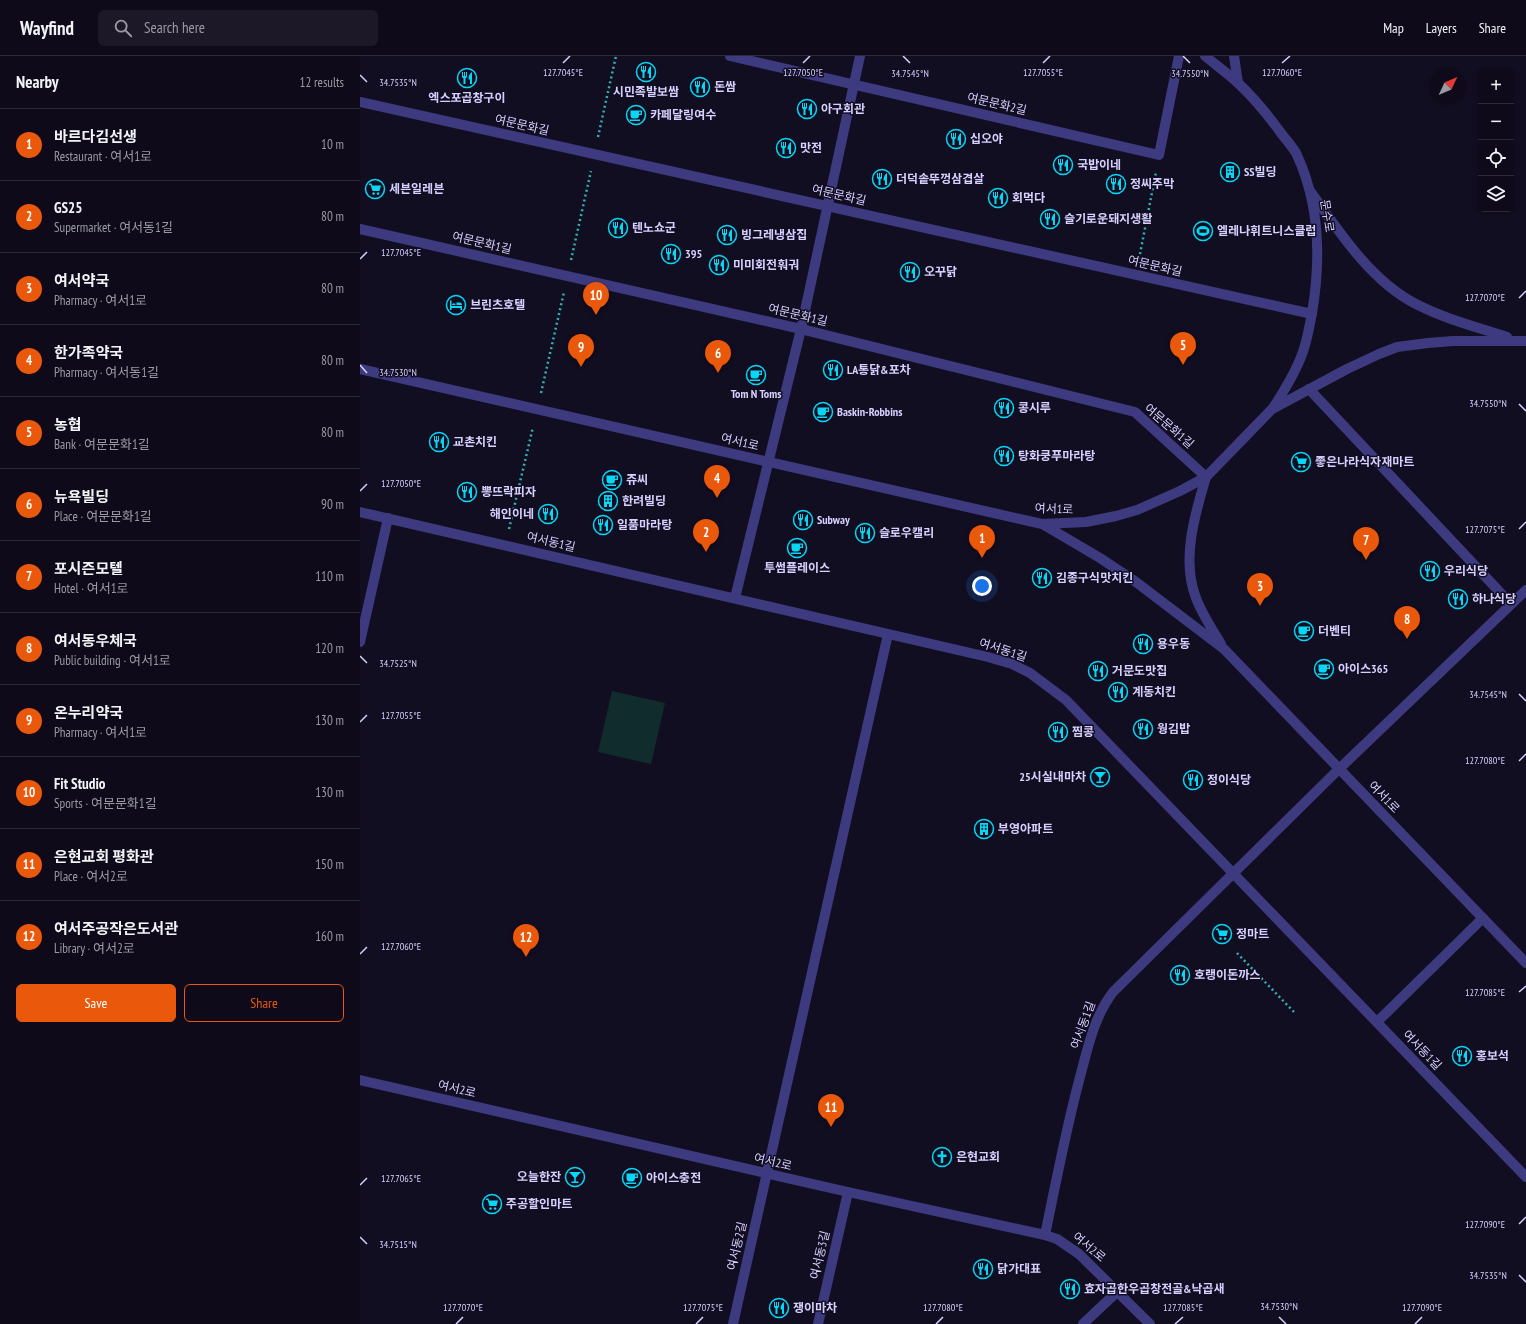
<!DOCTYPE html>
<meta charset="utf-8">
<style>
:root{--surface:#0e0a1a;--page:#1c1827;--text:#f1f3f6;--muted:#9b9aa2;--line:#2e2b39;--accent:#ea580c}
body{margin:0;font-family:"PT Sans Narrow","Noto Sans KR",sans-serif;background:var(--page);color:var(--text)}
.controls{position:absolute;right:12px;top:12px;display:grid;overflow:hidden;border-radius:6px;box-shadow:0 1px 3px #0004}
.controls button{width:36px;height:36px;display:grid;place-items:center;padding:0;border:0;border-bottom:1px solid var(--line);background:var(--surface);color:var(--text);font:20px sans-serif}
.compass{position:absolute;left:1070px;top:12px;width:36px;height:36px;border-radius:50%;background:var(--surface);box-shadow:0 1px 3px #0004;rotate:46deg}
.you{position:absolute;left:622px;top:530px;width:14px;height:14px;margin:-10px;border:3px solid #fff;border-radius:50%;background:#1a73e8;box-shadow:0 0 0 6px #1a73e833}
.badge{display:grid;place-items:center;width:26px;height:26px;border-radius:50%;background:var(--accent);color:#fff;font-size:13px;font-weight:700}
.pin{position:absolute;translate:-50% -33px;filter:drop-shadow(0 1px 2px #0008)}
.pin::after{content:'';position:absolute;top:21px;width:14px;height:12px;background:inherit;clip-path:polygon(0 0,100% 0,50% 100%)}
.list{margin:0;padding:0;list-style:none}
h2{display:flex;justify-content:space-between;align-items:center;height:52px;margin:0;padding:0 16px;font-size:17px}
h2 small{font-size:13px;font-weight:400;color:var(--muted)}
.list li{display:grid;grid-template-columns:26px 1fr auto;gap:12px;align-items:center;box-sizing:border-box;height:72px;padding:0 16px;border-top:1px solid var(--line)}
.list b{display:block;font-size:15px;white-space:nowrap}
.list p{margin:0;font-size:13px;white-space:nowrap;color:var(--muted)}
.list em{font-size:13px;font-style:normal;color:var(--muted)}
.actions{display:flex;gap:8px;padding:12px 16px}
.actions a{flex:1;padding:9px 0;border:1px solid var(--accent);border-radius:6px;text-align:center;font-size:14px;color:var(--accent)}
.actions .main{background:var(--accent);color:#fff}
.icon{flex:none;width:22px;height:22px;fill:none;stroke:currentColor;stroke-width:2;stroke-linecap:round;stroke-linejoin:round}
.map{position:relative;flex:none;width:1166px;height:1268px;overflow:hidden}
header{display:flex;align-items:center;gap:24px;box-sizing:border-box;height:56px;padding:0 20px;background:var(--surface);border-bottom:1px solid var(--line)}
header strong{font-size:19px}
nav{display:flex;gap:22px;margin-inline-start:auto;font-size:14px}
.search{width:280px;height:36px;background:var(--page);display:flex;align-items:center;gap:10px;box-sizing:border-box;padding:0 14px;border-radius:6px;color:var(--muted);font-size:15px}
main{display:flex}
aside{flex:1;background:var(--surface)}
.map>svg:first-child{display:block}
</style>
<header>
<strong>Wayfind</strong>
<div class="search"><svg class="icon" aria-label="search" viewBox="0 0 24 24"><circle cx="10" cy="10" r="6"/><path d="M15 15l6 6"/></svg>Search here</div>
<nav><a>Map</a><a>Layers</a><a>Share</a></nav>
</header>
<main>
<aside>
<h2>Nearby<small>12 results</small></h2>
<ul class="list">
<li><span class="badge">1</span><div><b>바르다김선생</b><p>Restaurant · 여서1로</p></div><em>10 m</em></li>
<li><span class="badge">2</span><div><b>GS25</b><p>Supermarket · 여서동1길</p></div><em>80 m</em></li>
<li><span class="badge">3</span><div><b>여서약국</b><p>Pharmacy · 여서1로</p></div><em>80 m</em></li>
<li><span class="badge">4</span><div><b>한가족약국</b><p>Pharmacy · 여서동1길</p></div><em>80 m</em></li>
<li><span class="badge">5</span><div><b>농협</b><p>Bank · 여문문화1길</p></div><em>80 m</em></li>
<li><span class="badge">6</span><div><b>뉴욕빌딩</b><p>Place · 여문문화1길</p></div><em>90 m</em></li>
<li><span class="badge">7</span><div><b>포시즌모텔</b><p>Hotel · 여서1로</p></div><em>110 m</em></li>
<li><span class="badge">8</span><div><b>여서동우체국</b><p>Public building · 여서1로</p></div><em>120 m</em></li>
<li><span class="badge">9</span><div><b>온누리약국</b><p>Pharmacy · 여서1로</p></div><em>130 m</em></li>
<li><span class="badge">10</span><div><b>Fit Studio</b><p>Sports · 여문문화1길</p></div><em>130 m</em></li>
<li><span class="badge">11</span><div><b>은현교회 평화관</b><p>Place · 여서2로</p></div><em>150 m</em></li>
<li><span class="badge">12</span><div><b>여서주공작은도서관</b><p>Library · 여서2로</p></div><em>160 m</em></li>
</ul>
<div class="actions"><a class="main">Save</a><a>Share</a></div>
</aside>
<div class="map">
<svg width="1166" height="1268" viewBox="0 0 1166 1268">
<rect width="100%" height="100%" fill="#120e22"/>
<path fill="#112c2c" d="M 252,635 L 305,647 L 291,708 L 238,696 Z"/>
<g fill="none" stroke-linecap="round" stroke-linejoin="round">
<path stroke="#30b2ad" stroke-width="2.5" stroke-dasharray="2 3" stroke-linecap="butt" d="M 238,81 L 256,0
M 779,203 L 796,116
M 211,204 L 231,115
M 181,337 L 204,236
M 149,473 L 173,371
M 877,897 L 934,956"/>
<path stroke="#3e3a80" stroke-width="10" d="M 1017,966 L 1123,862"/>
<path stroke="#3e3a80" stroke-width="10" d="M 0,46 L 952,258"/>
<path stroke="#3e3a80" stroke-width="10" d="M 370,0 L 799,99 L 819,0
M 874,0 L 878,27
M 0,173 L 441,273 L 775,356 L 846,421
M 949,333 L 1151,548
M 0,456 L 628,601 L 652,608 L 670,617 L 706,644 L 1166,1121
M 375,542 L 441,273 L 500,0
M 0,586 L 28,462
M 0,1024 L 488,1136 L 685,1179 L 697,1183 L 719,1198 L 790,1268
M 685,1179 C 696,1126 706,1073 720,1021 C 728,991 734,961 753,936 L 979,713 L 1166,534
M 373,1268 L 528,578
M 458,1268 L 488,1136
M 723,1268 L 758,1235"/>
<path stroke="#3e3a80" stroke-width="10" d="M 845,0 C 856,9 867,17 878,27 C 894,42 908,59 921,77 C 926,84 934,92 937,99 C 960,149 961,204 952,257 C 949,272 947,287 941,301 C 934,319 924,335 913,352
M 951,136 C 979,176 1012,226 1056,248 C 1085,263 1117,271 1147,281
M 0,313 L 682,468 L 726,466 L 756,460 L 777,454 L 820,435 L 846,421 L 912,353 L 987,313 L 1019,298 L 1037,291 L 1068,287 L 1093,285 L 1166,285
M 846,421 C 835,458 821,504 836,542 C 842,558 852,573 861,588
M 684,469 L 740,502 L 776,526 L 864,593 L 1166,907"/>
</g>
<path fill="none" stroke="#d6d0fe" stroke-width="1.5" d="M 543,0 L 550,7M 823,0 L 830,7M 203,7 L 210,0M 443,7 L 450,0M 683,7 L 690,0M 922,7 L 930,0M 0,19 L 7,26M 0,203 L 7,196M 1159,242 L 1166,235M 0,309 L 7,317M 1159,348 L 1166,355M 0,435 L 7,428M 1159,473 L 1166,466M 0,600 L 7,607M 1159,638 L 1166,645M 0,666 L 7,659M 1159,705 L 1166,698M 0,898 L 7,891M 1159,936 L 1166,930M 0,1129 L 7,1122M 1159,1168 L 1166,1161M 0,1181 L 7,1188M 1159,1219 L 1166,1226M 919,1261 L 926,1268M 96,1268 L 103,1261M 336,1268 L 343,1261M 576,1268 L 583,1261M 815,1268 L 823,1261M 1055,1268 L 1062,1261"/>
<defs>
<symbol id="restaurant-ring" viewBox="-11 -11 22 22"><circle r="9.5" fill="#120e22" stroke="#05d7f5" stroke-width="1.5"/><path d="M-5-6h1v4h1v-4h1v4h1v-4h1v5L-1.5 .5V6h-2V.5L-5-1ZM5-6V6H3V1.5H1.5Q1.5-4 5-6Z" fill="#05d7f5"/></symbol>
<symbol id="cafe-ring" viewBox="-11 -11 22 22"><circle r="9.5" fill="#120e22" stroke="#05d7f5" stroke-width="1.5"/><path d="M-5.5-4.5H6V0H3Q3 3.5 0 3.5H-2.5Q-5.5 3.5-5.5 0ZM3-3.2v2h1.7v-2ZM-6 4.5H4V6H-6Z" fill="#05d7f5"/></symbol>
<symbol id="building-ring" viewBox="-11 -11 22 22"><circle r="9.5" fill="#120e22" stroke="#05d7f5" stroke-width="1.5"/><path d="M-4-6H4V6H1V3H-1V6H-4ZM-2.5-4.3h1.7v1.8h-1.7ZM.8-4.3h1.7v1.8H.8ZM-2.5-1h1.7V.8h-1.7ZM.8-1h1.7V.8H.8Z" fill="#05d7f5"/></symbol>
<symbol id="supermarket-ring" viewBox="-11 -11 22 22"><circle r="9.5" fill="#120e22" stroke="#05d7f5" stroke-width="1.5"/><path d="M-6-5.5h2.5l.6 2H6L4.5 2H-2.5L-4.4-4H-6ZM-1.5 3.2a1.3 1.3 0 1 0 .1 0ZM3 3.2a1.3 1.3 0 1 0 .1 0Z" fill="#05d7f5"/></symbol>
<symbol id="stadium-ring" viewBox="-11 -11 22 22"><circle r="9.5" fill="#120e22" stroke="#05d7f5" stroke-width="1.5"/><path d="M0-5a6.5 5 0 1 0 0 10a6.5 5 0 1 0 0-10ZM-3.5-1.8h7v3.6h-7Z" fill="#05d7f5"/></symbol>
<symbol id="hotel-ring" viewBox="-11 -11 22 22"><circle r="9.5" fill="#120e22" stroke="#05d7f5" stroke-width="1.5"/><path d="M-6-4.5h1.5V1H6V5H4.5V3h-9V5H-6ZM-4 0a1.8 1.8 0 1 1 3.6 0ZM.5 0V-2.5h3Q6-2.5 6 0Z" fill="#05d7f5"/></symbol>
<symbol id="bar-ring" viewBox="-11 -11 22 22"><circle r="9.5" fill="#120e22" stroke="#05d7f5" stroke-width="1.5"/><path d="M-6-5H6L.8 .8V4.5H3.5V6h-7V4.5H-.8V.8Z" fill="#05d7f5"/></symbol>
<symbol id="church-ring" viewBox="-11 -11 22 22"><circle r="9.5" fill="#120e22" stroke="#05d7f5" stroke-width="1.5"/><path d="M-1.2-6h2.4v3.5h3.3v2.4h-3.3V6h-2.4V-.1h-3.3v-2.4h3.3Z" fill="#05d7f5"/></symbol>
</defs>
<g fill-rule="evenodd">
<use href="#restaurant-ring" x="275" y="5" width="22" height="22"/>
<use href="#restaurant-ring" x="96" y="11" width="22" height="22"/>
<use href="#restaurant-ring" x="329" y="20" width="22" height="22"/>
<use href="#restaurant-ring" x="436" y="42" width="22" height="22"/>
<use href="#cafe-ring" x="265" y="48" width="22" height="22"/>
<use href="#restaurant-ring" x="585" y="72" width="22" height="22"/>
<use href="#restaurant-ring" x="415" y="81" width="22" height="22"/>
<use href="#restaurant-ring" x="692" y="98" width="22" height="22"/>
<use href="#building-ring" x="859" y="105" width="22" height="22"/>
<use href="#restaurant-ring" x="511" y="112" width="22" height="22"/>
<use href="#restaurant-ring" x="745" y="117" width="22" height="22"/>
<use href="#supermarket-ring" x="4" y="122" width="22" height="22"/>
<use href="#restaurant-ring" x="627" y="131" width="22" height="22"/>
<use href="#restaurant-ring" x="679" y="152" width="22" height="22"/>
<use href="#restaurant-ring" x="247" y="161" width="22" height="22"/>
<use href="#stadium-ring" x="832" y="164" width="22" height="22"/>
<use href="#restaurant-ring" x="356" y="168" width="22" height="22"/>
<use href="#restaurant-ring" x="300" y="187" width="22" height="22"/>
<use href="#restaurant-ring" x="348" y="198" width="22" height="22"/>
<use href="#restaurant-ring" x="539" y="205" width="22" height="22"/>
<use href="#hotel-ring" x="85" y="238" width="22" height="22"/>
<use href="#restaurant-ring" x="462" y="303" width="22" height="22"/>
<use href="#cafe-ring" x="385" y="308" width="22" height="22"/>
<use href="#restaurant-ring" x="633" y="341" width="22" height="22"/>
<use href="#cafe-ring" x="452" y="345" width="22" height="22"/>
<use href="#restaurant-ring" x="68" y="375" width="22" height="22"/>
<use href="#restaurant-ring" x="633" y="389" width="22" height="22"/>
<use href="#supermarket-ring" x="930" y="395" width="22" height="22"/>
<use href="#cafe-ring" x="241" y="413" width="22" height="22"/>
<use href="#restaurant-ring" x="96" y="425" width="22" height="22"/>
<use href="#building-ring" x="237" y="434" width="22" height="22"/>
<use href="#restaurant-ring" x="177" y="447" width="22" height="22"/>
<use href="#restaurant-ring" x="432" y="453" width="22" height="22"/>
<use href="#restaurant-ring" x="232" y="458" width="22" height="22"/>
<use href="#restaurant-ring" x="494" y="466" width="22" height="22"/>
<use href="#cafe-ring" x="426" y="481" width="22" height="22"/>
<use href="#restaurant-ring" x="1059" y="504" width="22" height="22"/>
<use href="#restaurant-ring" x="671" y="511" width="22" height="22"/>
<use href="#restaurant-ring" x="1087" y="532" width="22" height="22"/>
<use href="#cafe-ring" x="933" y="564" width="22" height="22"/>
<use href="#restaurant-ring" x="772" y="577" width="22" height="22"/>
<use href="#cafe-ring" x="953" y="602" width="22" height="22"/>
<use href="#restaurant-ring" x="727" y="604" width="22" height="22"/>
<use href="#restaurant-ring" x="747" y="625" width="22" height="22"/>
<use href="#restaurant-ring" x="772" y="662" width="22" height="22"/>
<use href="#restaurant-ring" x="687" y="665" width="22" height="22"/>
<use href="#bar-ring" x="729" y="710" width="22" height="22"/>
<use href="#restaurant-ring" x="822" y="713" width="22" height="22"/>
<use href="#building-ring" x="613" y="762" width="22" height="22"/>
<use href="#supermarket-ring" x="851" y="867" width="22" height="22"/>
<use href="#restaurant-ring" x="809" y="908" width="22" height="22"/>
<use href="#restaurant-ring" x="1091" y="989" width="22" height="22"/>
<use href="#church-ring" x="571" y="1090" width="22" height="22"/>
<use href="#bar-ring" x="204" y="1110" width="22" height="22"/>
<use href="#cafe-ring" x="261" y="1111" width="22" height="22"/>
<use href="#supermarket-ring" x="121" y="1137" width="22" height="22"/>
<use href="#restaurant-ring" x="612" y="1202" width="22" height="22"/>
<use href="#restaurant-ring" x="699" y="1222" width="22" height="22"/>
<use href="#restaurant-ring" x="408" y="1241" width="22" height="22"/>
</g>
<g text-anchor="middle" stroke-width="3" stroke-linejoin="round" paint-order="stroke">
<g font-size="12" font-weight="bold" fill="#d6d0fe" stroke="#120e22" text-anchor="start">
<text x="354" y="35">돈쌈</text>
<text x="286" y="40" text-anchor="middle">시민족발보쌈</text>
<text x="107" y="46" text-anchor="middle">엑스포곱창구이</text>
<text x="461" y="57">아구회관</text>
<text x="290" y="63">카페달링여수</text>
<text x="610" y="87">십오야</text>
<text x="440" y="96">맛전</text>
<text x="717" y="113">국밥이네</text>
<text x="884" y="120">SS빌딩</text>
<text x="536" y="127">더덕솥뚜껑삼겹살</text>
<text x="770" y="132">정씨주막</text>
<text x="29" y="137">세븐일레븐</text>
<text x="652" y="146">회먹다</text>
<text x="704" y="167">슬기로운돼지생활</text>
<text x="272" y="176">텐노쇼군</text>
<text x="857" y="179">엘레나휘트니스클럽</text>
<text x="381" y="183">빙그레냉삼집</text>
<text x="325" y="202">395</text>
<text x="373" y="213">미미회전훠궈</text>
<text x="564" y="220">오꾸닭</text>
<text x="110" y="253">브린츠호텔</text>
<text x="487" y="318">LA통닭&amp;포차</text>
<text x="396" y="342" text-anchor="middle">Tom N Toms</text>
<text x="658" y="356">콩시루</text>
<text x="477" y="360">Baskin-Robbins</text>
<text x="93" y="390">교촌치킨</text>
<text x="658" y="404">탕화쿵푸마라탕</text>
<text x="955" y="410">좋은나라식자재마트</text>
<text x="266" y="428">쥬씨</text>
<text x="121" y="440">뽕뜨락피자</text>
<text x="262" y="449">한려빌딩</text>
<text x="174" y="462" text-anchor="end">해인이네</text>
<text x="457" y="468">Subway</text>
<text x="257" y="473">일품마라탕</text>
<text x="519" y="481">슬로우캘리</text>
<text x="437" y="516" text-anchor="middle">투썸플레이스</text>
<text x="1084" y="519">우리식당</text>
<text x="696" y="526">김종구식맛치킨</text>
<text x="1112" y="547">하나식당</text>
<text x="958" y="579">더벤티</text>
<text x="797" y="592">용우동</text>
<text x="978" y="617">아이스365</text>
<text x="752" y="619">거문도맛집</text>
<text x="772" y="640">계동치킨</text>
<text x="797" y="677">웡김밥</text>
<text x="712" y="680">찜콩</text>
<text x="726" y="725" text-anchor="end">25시실내마차</text>
<text x="847" y="728">정이식당</text>
<text x="638" y="777">부영아파트</text>
<text x="876" y="882">정마트</text>
<text x="834" y="923">호랭이돈까스</text>
<text x="1116" y="1004">홍보석</text>
<text x="596" y="1105">은현교회</text>
<text x="201" y="1125" text-anchor="end">오늘한잔</text>
<text x="286" y="1126">아이스충전</text>
<text x="146" y="1152">주공할인마트</text>
<text x="637" y="1217">닭가대표</text>
<text x="724" y="1237">효자곱한우곱창전골&amp;낙곱새</text>
<text x="433" y="1256">쟁이마차</text>
</g>
<g font-size="12" fill="#d6d0fe" stroke="#120e22">
<text transform="translate(637 48) rotate(13)" y="4">여문문화2길</text>
<text transform="translate(162 69) rotate(13)" y="4">여문문화길</text>
<text transform="translate(479 139) rotate(13)" y="4">여문문화길</text>
<text transform="translate(967 160) rotate(81)" y="4">문수로</text>
<text transform="translate(122 187) rotate(13)" y="4">여문문화1길</text>
<text transform="translate(795 210) rotate(13)" y="4">여문문화길</text>
<text transform="translate(438 259) rotate(13)" y="4">여문문화1길</text>
<text transform="translate(809 370) rotate(41)" y="4">여문문화1길</text>
<text transform="translate(380 386) rotate(13)" y="4">여서1로</text>
<text transform="translate(694 453) rotate(2)" y="4">여서1로</text>
<text transform="translate(191 486) rotate(13)" y="4">여서동1길</text>
<text transform="translate(643 594) rotate(18)" y="4">여서동1길</text>
<text transform="translate(1024 741) rotate(46)" y="4">여서1로</text>
<text transform="translate(723 969) rotate(-70)" y="4">여서동1길</text>
<text transform="translate(1062 994) rotate(46)" y="4">여서동1길</text>
<text transform="translate(97 1033) rotate(13)" y="4">여서2로</text>
<text transform="translate(413 1106) rotate(13)" y="4">여서2로</text>
<text transform="translate(377 1190) rotate(-77)" y="4">여서동2길</text>
<text transform="translate(729 1191) rotate(40)" y="4">여서2로</text>
<text transform="translate(460 1199) rotate(-77)" y="4">여서동3길</text>
</g>
</g>
<g font-size="10" text-anchor="middle" fill="#d6d0fe" stroke="#120e22" stroke-width="3" stroke-linejoin="round" paint-order="stroke">
<text x="203" y="20">127.7045°E</text>
<text x="443" y="20">127.7050°E</text>
<text x="683" y="20">127.7055°E</text>
<text x="922" y="20">127.7060°E</text>
<text x="550" y="21">34.7545°N</text>
<text x="830" y="21">34.7550°N</text>
<text x="38" y="30">34.7535°N</text>
<text x="41" y="200">127.7045°E</text>
<text x="1125" y="245">127.7070°E</text>
<text x="38" y="320">34.7530°N</text>
<text x="1128" y="351">34.7550°N</text>
<text x="41" y="431">127.7050°E</text>
<text x="1125" y="477">127.7075°E</text>
<text x="38" y="611">34.7525°N</text>
<text x="1128" y="642">34.7545°N</text>
<text x="41" y="663">127.7055°E</text>
<text x="1125" y="708">127.7080°E</text>
<text x="41" y="894">127.7060°E</text>
<text x="1125" y="940">127.7085°E</text>
<text x="41" y="1126">127.7065°E</text>
<text x="1125" y="1172">127.7090°E</text>
<text x="38" y="1192">34.7515°N</text>
<text x="1128" y="1223">34.7535°N</text>
<text x="919" y="1254">34.7530°N</text>
<text x="103" y="1255">127.7070°E</text>
<text x="343" y="1255">127.7075°E</text>
<text x="583" y="1255">127.7080°E</text>
<text x="823" y="1255">127.7085°E</text>
<text x="1062" y="1255">127.7090°E</text>
</g>
</svg>
<div class="controls">
<button>+</button>
<button>−</button>
<button><svg class="icon" aria-label="locate" viewBox="0 0 24 24"><circle cx="12" cy="12" r="6"/><path d="M12 2v4M12 18v4M2 12h4M18 12h4"/></svg></button>
<button><svg class="icon" aria-label="layers" viewBox="0 0 24 24"><path d="M12 4l9 5-9 5-9-5zM3 14l9 5 9-5"/></svg></button>
</div>
<svg class="compass" viewBox="-18 -18 36 36"><path d="M0-13l5 13h-10z" fill="#e53935"/><path d="M0 13l5-13h-10z" fill="#9b9aa2"/></svg>
<div class="you"></div>
<div class="pin badge" style="left:622px;top:502px">1</div>
<div class="pin badge" style="left:346px;top:496px">2</div>
<div class="pin badge" style="left:900px;top:550px">3</div>
<div class="pin badge" style="left:357px;top:442px">4</div>
<div class="pin badge" style="left:823px;top:309px">5</div>
<div class="pin badge" style="left:358px;top:317px">6</div>
<div class="pin badge" style="left:1006px;top:504px">7</div>
<div class="pin badge" style="left:1047px;top:583px">8</div>
<div class="pin badge" style="left:221px;top:311px">9</div>
<div class="pin badge" style="left:236px;top:259px">10</div>
<div class="pin badge" style="left:471px;top:1071px">11</div>
<div class="pin badge" style="left:166px;top:901px">12</div>
</div>
</main>
